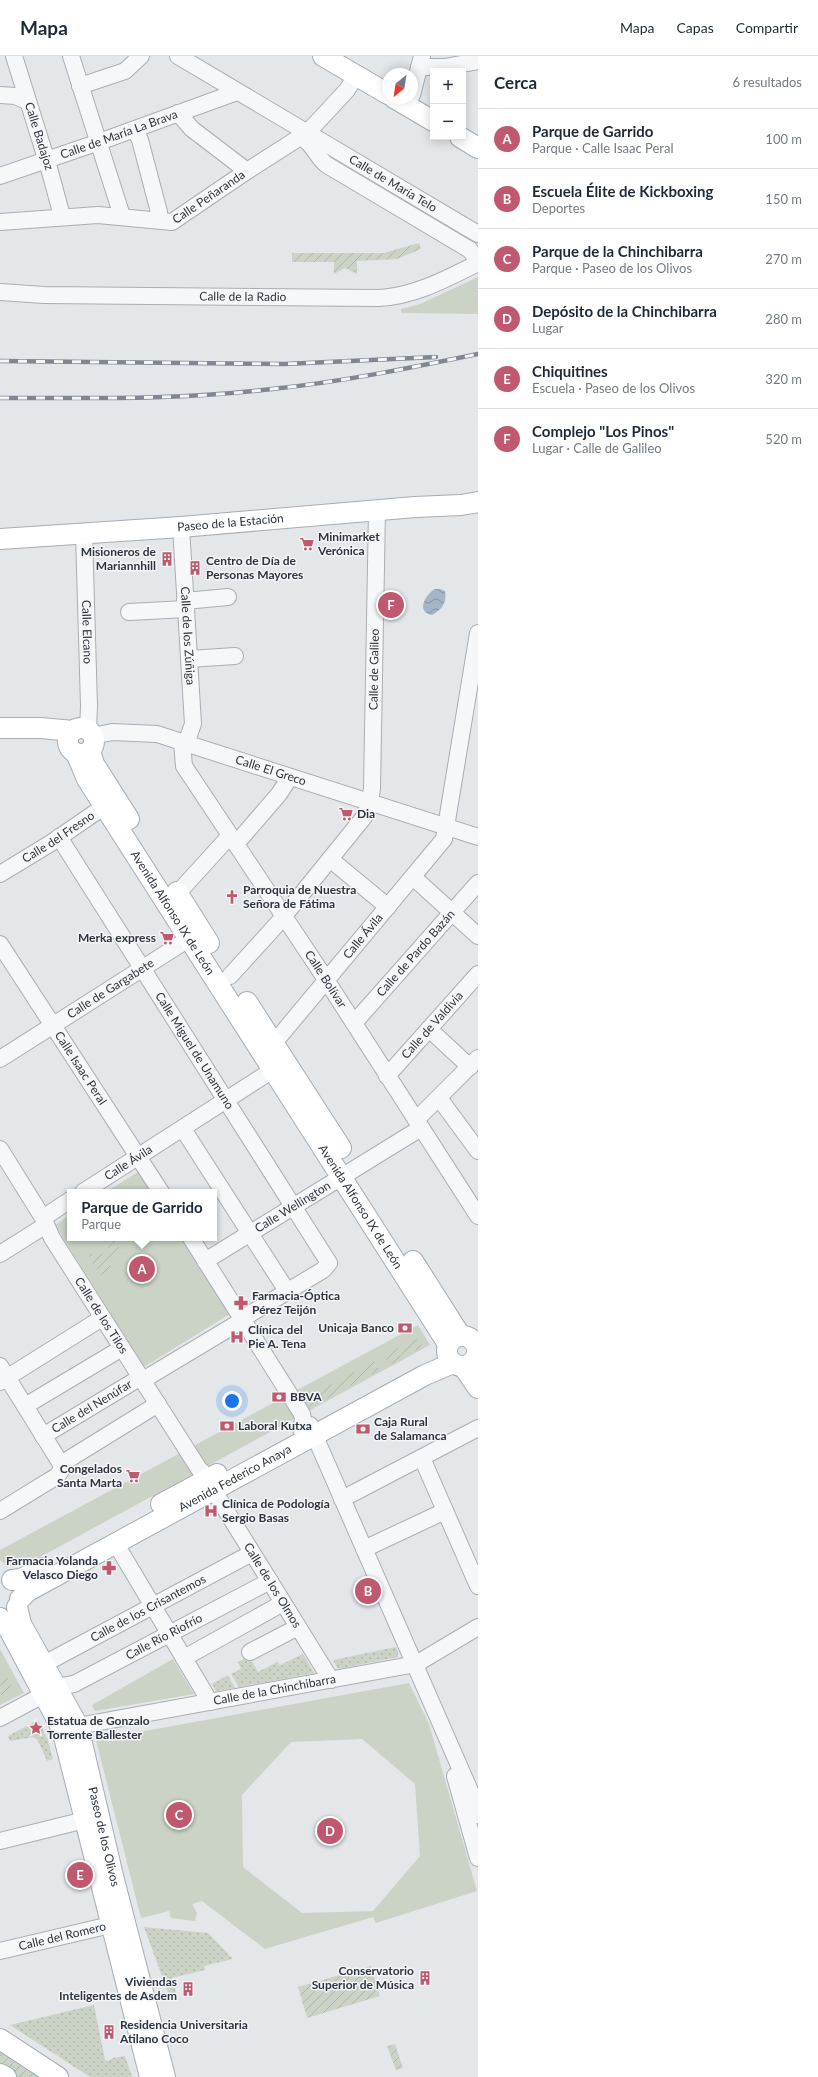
<!DOCTYPE html>
<html lang="es">
<meta charset="utf-8">
<style>
:root{--surface:#fff;--page:#f2f2f3;--text:#1f2937;--muted:#747a83;--line:#e0e1e3;--accent:#c0586f}
body{margin:0;font-family:Lato,sans-serif;background:var(--page);color:var(--text)}
.controls{position:absolute;right:12px;top:12px;display:grid;overflow:hidden;border-radius:0px;box-shadow:0 2px 10px #0003}
.controls button{width:36px;height:36px;display:grid;place-items:center;padding:0;border:0;border-bottom:1px solid var(--line);background:var(--surface);color:var(--text);font:20px sans-serif}
.compass{position:absolute;left:382px;top:12px;width:36px;height:36px;border-radius:50%;background:var(--surface);box-shadow:0 2px 10px #0003;rotate:210deg}
.you{position:absolute;left:232px;top:1345px;width:14px;height:14px;margin:-10px;border:3px solid #fff;border-radius:50%;background:#1a73e8;box-shadow:0 0 0 6px #1a73e833}
.badge{display:grid;place-items:center;width:26px;height:26px;border-radius:50%;background:var(--accent);color:#fff;font-size:13px;font-weight:700}
.pin{position:absolute;translate:-50% -50%;border:2px solid #fff;box-shadow:0 1px 4px #0006}
.popup{position:absolute;left:67px;top:1133px;width:150px;height:52px;box-sizing:border-box;display:grid;place-content:center;border-radius:0px;background:var(--surface);filter:drop-shadow(0 1px 3px #0005);font-size:13px;white-space:nowrap;color:var(--muted)}
.popup b{font-size:15px;color:var(--text)}
.popup::after{content:'';position:absolute;left:50%;top:100%;margin-left:-8px;border:8px solid transparent;border-top-color:var(--surface)}
.list{margin:0;padding:0;list-style:none}
h2{display:flex;justify-content:space-between;align-items:center;height:52px;margin:0;padding:0 16px;font-size:17px}
h2 small{font-size:13px;font-weight:400;color:var(--muted)}
.list li{display:grid;grid-template-columns:26px 1fr auto;gap:12px;align-items:center;box-sizing:border-box;height:60px;padding:0 16px;border-top:1px solid var(--line)}
.list b{display:block;font-size:15px;white-space:nowrap}
.list p{margin:0;font-size:13px;white-space:nowrap;color:var(--muted)}
.list em{font-size:13px;font-style:normal;color:var(--muted)}
.map{position:relative;flex:none;width:478px;height:2021px;overflow:hidden}
header{display:flex;align-items:center;gap:24px;box-sizing:border-box;height:56px;padding:0 20px;background:var(--surface);border-bottom:1px solid var(--line)}
header strong{font-size:19px}
nav{display:flex;gap:22px;margin-inline-start:auto;font-size:14px}
main{display:flex}
aside{flex:1;background:var(--surface)}
.map>svg:first-child{display:block}
</style>
<header>
<strong>Mapa</strong>
<nav><a>Mapa</a><a>Capas</a><a>Compartir</a></nav>
</header>
<main>
<div class="map">
<svg width="478" height="2021" viewBox="0 0 478 2021">
<defs>
<pattern id="grass-dots" width="8" height="8" patternUnits="userSpaceOnUse"><rect width="8" height="8" fill="#cad3c6"/><path d="M2 2h.1M6 6h.1" fill="none" stroke="#aeb6ab" stroke-width="1.8" stroke-linecap="round"/></pattern>
<pattern id="garden-furrows" width="10" height="10" patternUnits="userSpaceOnUse"><rect width="10" height="10" fill="#cad3c6"/><path d="M-1 1l2-2M0 10L10 0M9 11l2-2" fill="none" stroke="#aeb6ab"/></pattern>
<pattern id="water-waves" width="16" height="10" patternUnits="userSpaceOnUse"><rect width="16" height="10" fill="#a3b6c6"/><path d="M0 5q4-4 8 0t8 0" fill="none" stroke="#8595a2"/></pattern>
</defs>
<rect width="100%" height="100%" fill="#e4e7ea"/>
<path fill="url(#grass-dots)" d="M 396,1591 L 398,1596 L 398,1601 L 338,1613 L 333,1604 Z
M 303,1598 L 314,1617 L 239,1631 L 231,1618 L 241,1613 L 238,1606 L 249,1600 L 258,1616 L 277,1606 L 280,1609 Z
M 228,1619 L 235,1632 L 216,1635 L 212,1628 Z
M 38,1664 L 47,1682 L 53,1703 L 47,1705 L 37,1683 L 33,1681 L 10,1685 L 8,1680 Z
M 144,1871 L 208,1877 L 233,1903 L 204,1910 L 205,1914 L 172,1922 L 177,1940 L 170,1942 Z
M 94,1949 L 105,2004 L 108,2005 L 113,2002 L 125,2000 L 132,2021 L 90,2021 L 10,1969 Z"/>
<path fill="#cad3c6" fill-rule="evenodd" d="M 478,221 L 478,258 L 401,257 L 401,253 L 420,248 Z
M 141,1114 L 154,1136 L 106,1136 Z
M 70,1159 L 70,1182 L 183,1182 L 230,1258 L 144,1311 L 55,1169 Z
M 418,1269 L 430,1289 L 31,1506 C 20,1511 10,1513 0,1504 L 0,1494 Z
M 0,1593 L 24,1637 L 0,1649 Z
M 173,1603 L 194,1638 L 95,1655 L 92,1649 Z
M 409,1627 L 429,1668 L 477,1835 L 376,1867 L 373,1861 L 265,1893 L 202,1845 L 192,1848 L 197,1857 L 195,1865 L 171,1862 L 169,1855 L 141,1862 L 96,1684 ZM 362,1683 L 415,1728 L 420,1800 L 373,1855 L 302,1857 L 243,1811 L 242,1739 L 291,1686 Z"/>
<path fill="url(#garden-furrows)" d="M 419,187 L 421,193 L 397,203 L 357,205 L 357,218 L 345,212 L 334,218 L 334,206 L 292,206 L 292,197 L 384,197 Z
M 114,1184 L 123,1197 L 108,1207 L 113,1214 L 102,1221 L 88,1200 L 91,1198 L 95,1203 L 109,1193 L 106,1189 Z
M 416,1282 L 422,1291 L 390,1309 L 384,1300 Z
M 374,1305 L 379,1314 L 310,1352 L 305,1343 Z
M 7,1621 L 14,1633 L 1,1640 L 0,1625 Z
M 371,1910 L 380,1940 L 307,1962 L 298,1931 Z
M 395,1988 L 403,2012 L 396,2014 L 387,1990 Z
M 0,1991 L 48,2021 L 17,2021 L 0,2011 Z"/>
<path fill="url(#water-waves)" d="M 435,533 L 440,533 L 445,535 C 447,547 442,553 432,559 C 415,556 426,538 435,533 Z
M 144,1201 L 155,1216 L 139,1226 L 129,1211 Z"/>
<g fill="none" stroke-linecap="round" stroke-linejoin="round">
<defs>
<g id="minor">
<path id="s1" d="M 14,0 L 49,112 L 62,160"/>
<path d="M 71,0 L 122,160"/>
<path id="s2" d="M 178,0 L 478,178"/>
<path d="M 419,11 L 445,11 L 478,5"/>
<path d="M 80,30 L 125,15 L 141,0"/>
<path d="M 0,39 L 15,40 L 27,45"/>
<path d="M 412,39 L 422,0"/>
<path d="M 178,57 L 192,73 L 247,115"/>
<path d="M 135,73 L 140,84 L 159,156 L 159,164"/>
<path d="M 301,81 C 314,88 316,101 327,109 L 470,194 L 478,205"/>
<path id="s3" d="M 0,120 L 99,86 L 237,36"/>
<path id="s4" d="M 0,166 L 98,159 L 172,166 L 247,115 L 308,76 L 347,34 L 356,20"/>
<path id="s5" d="M 0,236 L 44,239 L 379,242 C 415,240 446,223 478,207"/>
<path id="s6" d="M 181,471 L 193,668 L 186,687"/>
<path id="s7" d="M 84,478 L 89,650 L 88,675"/>
<path d="M 185,545 L 228,541"/>
<path d="M 129,556 L 186,553"/>
<path d="M 189,603 L 235,600"/>
<path id="s8" d="M 93,680 L 112,676 L 157,678 L 478,781"/>
<path id="s9" d="M 182,686 L 184,710 L 321,916 L 478,1160"/>
<path id="s10" d="M 59,781 L 329,1207 L 323,1214 L 250,1258 L 243,1264 L 143,1324"/>
<path d="M 330,803 L 388,851"/>
<path id="s11" d="M 0,818 L 51,787 L 115,743"/>
<path d="M 413,821 L 478,880"/>
<path d="M 177,838 L 226,784 L 235,785 L 241,782 L 279,738 L 290,721"/>
<path id="s12" d="M 0,888 L 161,1136"/>
<path id="s13" d="M 230,920 L 279,866 L 364,761 L 370,747 L 372,732 L 377,454"/>
<path id="s14" d="M 354,967 L 478,827"/>
<path d="M 429,973 L 470,1011"/>
<path id="s15" d="M 274,987 L 444,783 L 478,577"/>
<path id="s16" d="M 0,1003 L 198,877"/>
<path id="s17" d="M 387,1020 L 478,918"/>
<path d="M 439,1042 L 478,1095"/>
<path d="M 416,1064 L 478,1002"/>
<path d="M 183,1073 L 287,1235"/>
<path id="s18" d="M 0,1093 L 43,1162 L 52,1182 L 199,1413 L 209,1422"/>
<path id="s19" d="M 83,1136 L 282,1008"/>
<path d="M 43,1162 L 70,1144"/>
<path d="M 191,1182 L 302,1358 L 303,1363 L 301,1373"/>
<path d="M 0,1198 L 46,1169"/>
<path id="s20" d="M 205,1205 L 421,1072"/>
<path d="M 0,1310 L 61,1408 L 62,1413 L 57,1420 L 0,1455"/>
<path d="M 0,1326 L 102,1262"/>
<path d="M 25,1350 L 122,1292"/>
<path d="M 310,1369 L 471,1737 L 478,1743"/>
<path id="s21" d="M 43,1380 L 141,1321"/>
<path d="M 422,1402 L 478,1530"/>
<path d="M 61,1408 L 158,1348"/>
<path id="s22" d="M 214,1435 L 331,1624"/>
<path d="M 342,1443 L 478,1372"/>
<path d="M 116,1488 L 210,1646"/>
<path d="M 364,1493 L 445,1455"/>
<path d="M 250,1596 L 298,1571"/>
<path d="M 184,1602 L 283,1547"/>
<path id="s23" d="M 44,1608 L 252,1497"/>
<path id="s24" d="M 56,1631 L 74,1628 L 270,1525"/>
<path d="M 0,1662 L 43,1639"/>
<path id="s25" d="M 67,1672 L 416,1608 L 478,1571"/>
<path d="M 455,1720 L 478,1802"/>
<path d="M 478,1748 L 476,1753 L 478,1759"/>
<path d="M 0,1785 L 85,1764"/>
<path id="s26" d="M 0,1895 L 123,1866"/>
</g>
<g id="major">
<path d="M 323,0 L 388,38"/>
<path d="M 394,42 L 433,65"/>
<path d="M 460,81 L 478,92"/>
<path id="s27" d="M 0,483 L 181,471 L 415,451 L 461,449 L 478,446"/>
<path d="M 0,672 L 41,672 L 73,675"/>
<circle cx="81" cy="685" r="13"/>
<path d="M 90,695 L 94,708 L 129,763"/>
<path id="s28" d="M 76,697 L 87,723 L 448,1288"/>
<path d="M 177,836 L 209,887"/>
<path d="M 247,946 L 341,1092"/>
<path d="M 413,1205 L 460,1279"/>
<circle cx="462" cy="1295" r="15"/>
<path d="M 463,1310 L 478,1332"/>
<path d="M 161,1448 L 217,1418"/>
<path d="M 12,1524 L 21,1523 L 43,1512"/>
<path id="s29" d="M 20,1543 L 28,1535 L 425,1319 L 453,1307"/>
<path id="s30" d="M 17,1551 L 21,1568 L 78,1670 L 113,1820 L 165,2021"/>
<path d="M 0,1562 L 10,1575 L 62,1673 L 150,2021"/>
<path d="M 0,1983 L 58,2021"/>
<path d="M 0,2018 L 6,2021"/>
</g>
</defs>
<use href="#minor" stroke="#a9aeb4" stroke-width="18"/>
<use href="#major" stroke="#a4acb4" stroke-width="22"/>
<use href="#minor" stroke="#f6f7f9" stroke-width="16"/>
<use href="#major" stroke="#fff" stroke-width="20"/>
<defs>
<path id="rail" d="M 0,305 L 285,308 L 436,301
M 0,342 C 91,342 182,344 272,333 C 341,326 410,312 478,298"/>
</defs>
<use href="#rail" stroke="#7f8792" stroke-width="4.5"/>
<use href="#rail" stroke="#f3f5f7" stroke-width="3" stroke-dasharray="9" stroke-linecap="butt"/>
</g>
<defs>
<symbol id="supermarket-bare" viewBox="-9 -9 18 18"><path d="M-6-5.5h2.5l.6 2H6L4.5 2H-2.5L-4.4-4H-6ZM-1.5 3.2a1.3 1.3 0 1 0 .1 0ZM3 3.2a1.3 1.3 0 1 0 .1 0Z" fill="#c0586f" stroke="#f3f5f7" stroke-width="2.5" paint-order="stroke"/></symbol>
<symbol id="building-bare" viewBox="-9 -9 18 18"><path d="M-4-6H4V6H1V3H-1V6H-4ZM-2.5-4.3h1.7v1.8h-1.7ZM.8-4.3h1.7v1.8H.8ZM-2.5-1h1.7V.8h-1.7ZM.8-1h1.7V.8H.8Z" fill="#c0586f" stroke="#f3f5f7" stroke-width="2.5" paint-order="stroke"/></symbol>
<symbol id="church-bare" viewBox="-9 -9 18 18"><path d="M-1.2-6h2.4v3.5h3.3v2.4h-3.3V6h-2.4V-.1h-3.3v-2.4h3.3Z" fill="#c0586f" stroke="#f3f5f7" stroke-width="2.5" paint-order="stroke"/></symbol>
<symbol id="pharmacy-bare" viewBox="-9 -9 18 18"><path d="M-2-6h4v4h4v4h-4v4h-4v-4h-4v-4h4Z" fill="#c0586f" stroke="#f3f5f7" stroke-width="2.5" paint-order="stroke"/></symbol>
<symbol id="bank-bare" viewBox="-9 -9 18 18"><path d="M-6-4H6V4H-6ZM0-2.3a2.3 2.3 0 1 0 0 4.6a2.3 2.3 0 1 0 0-4.6Z" fill="#c0586f" stroke="#f3f5f7" stroke-width="2.5" paint-order="stroke"/></symbol>
<symbol id="hospital-bare" viewBox="-9 -9 18 18"><path d="M-5-5h3v3.5h4V-5h3V5h-3V1.5h-4V5h-3Z" fill="#c0586f" stroke="#f3f5f7" stroke-width="2.5" paint-order="stroke"/></symbol>
<symbol id="sight-bare" viewBox="-9 -9 18 18"><path d="M0-6L1.8-2.2L6-1.7L2.9 1.2L3.7 5.4L0 3.3L-3.7 5.4L-2.9 1.2L-6-1.7L-1.8-2.2Z" fill="#c0586f" stroke="#f3f5f7" stroke-width="2.5" paint-order="stroke"/></symbol>
</defs>
<g fill-rule="evenodd">
<use href="#supermarket-bare" x="297" y="478" width="20" height="20"/>
<use href="#building-bare" x="157" y="493" width="20" height="20"/>
<use href="#building-bare" x="185" y="502" width="20" height="20"/>
<use href="#supermarket-bare" x="336" y="748" width="20" height="20"/>
<use href="#church-bare" x="222" y="831" width="20" height="20"/>
<use href="#supermarket-bare" x="157" y="872" width="20" height="20"/>
<use href="#pharmacy-bare" x="231" y="1237" width="20" height="20"/>
<use href="#bank-bare" x="395" y="1262" width="20" height="20"/>
<use href="#hospital-bare" x="227" y="1271" width="20" height="20"/>
<use href="#bank-bare" x="269" y="1331" width="20" height="20"/>
<use href="#bank-bare" x="217" y="1360" width="20" height="20"/>
<use href="#bank-bare" x="353" y="1363" width="20" height="20"/>
<use href="#supermarket-bare" x="123" y="1410" width="20" height="20"/>
<use href="#hospital-bare" x="201" y="1445" width="20" height="20"/>
<use href="#pharmacy-bare" x="99" y="1502" width="20" height="20"/>
<use href="#sight-bare" x="26" y="1662" width="20" height="20"/>
<use href="#building-bare" x="415" y="1912" width="20" height="20"/>
<use href="#building-bare" x="178" y="1923" width="20" height="20"/>
<use href="#building-bare" x="99" y="1966" width="20" height="20"/>
</g>
<g text-anchor="middle" stroke-width="3" stroke-linejoin="round" paint-order="stroke">
<g font-size="12" fill="#2d3540" stroke="#f3f5f7">
<text dy="4" stroke="none"><textPath href="#s3" startOffset="126">Calle de María La Brava</textPath></text>
<text dy="4" stroke="none"><textPath href="#s1" startOffset="84">Calle Badajoz</textPath></text>
<text dy="4" stroke="none"><textPath href="#s2" startOffset="250">Calle de María Telo</textPath></text>
<text dy="4" stroke="none"><textPath href="#s4" startOffset="217">Calle Peñaranda</textPath></text>
<text dy="4" stroke="none"><textPath href="#s5" startOffset="243">Calle de la Radio</textPath></text>
<text dy="4" stroke="none"><textPath href="#s27" startOffset="231">Paseo de la Estación</textPath></text>
<text dy="4" stroke="none"><textPath href="#s7" startOffset="98">Calle Elcano</textPath></text>
<text dy="4" stroke="none"><textPath href="#s6" startOffset="109">Calle de los Zúñiga</textPath></text>
<text dy="4" stroke="none"><textPath href="#s13" startOffset="357">Calle de Galileo</textPath></text>
<text dy="4" stroke="none"><textPath href="#s8" startOffset="184">Calle El Greco</textPath></text>
<text dy="4" stroke="none"><textPath href="#s11" startOffset="69">Calle del Fresno</textPath></text>
<text dy="4" stroke="none"><textPath href="#s28" startOffset="187">Avenida Alfonso IX de León</textPath></text>
<text dy="4" stroke="none"><textPath href="#s15" startOffset="139">Calle Ávila</textPath></text>
<text dy="4" stroke="none"><textPath href="#s14" startOffset="93">Calle de Pardo Bazán</textPath></text>
<text dy="4" stroke="none"><textPath href="#s9" startOffset="280">Calle Bolívar</textPath></text>
<text dy="4" stroke="none"><textPath href="#s16" startOffset="131">Calle de Gargabete</textPath></text>
<text dy="4" stroke="none"><textPath href="#s17" startOffset="68">Calle de Valdivia</textPath></text>
<text dy="4" stroke="none"><textPath href="#s10" startOffset="253">Calle Miguel de Unamuno</textPath></text>
<text dy="4" stroke="none"><textPath href="#s12" startOffset="148">Calle Isaac Peral</textPath></text>
<text dy="4" stroke="none"><textPath href="#s19" startOffset="54">Calle Ávila</textPath></text>
<text dy="4" stroke="none"><textPath href="#s28" startOffset="536">Avenida Alfonso IX de León</textPath></text>
<text dy="4" stroke="none"><textPath href="#s20" startOffset="103">Calle Wellington</textPath></text>
<text dy="4" stroke="none"><textPath href="#s18" startOffset="195">Calle de los Tilos</textPath></text>
<text dy="4" stroke="none"><textPath href="#s21" startOffset="57">Calle del Nenúfar</textPath></text>
<text dy="4" stroke="none"><textPath href="#s29" startOffset="247">Avenida Federico Anaya</textPath></text>
<text dy="4" stroke="none"><textPath href="#s22" startOffset="111">Calle de los Olmos</textPath></text>
<text dy="4" stroke="none"><textPath href="#s23" startOffset="118">Calle de los Crisantemos</textPath></text>
<text dy="4" stroke="none"><textPath href="#s24" startOffset="120">Calle Río Riofrío</textPath></text>
<text dy="4" stroke="none"><textPath href="#s25" startOffset="211">Calle de la Chinchibarra</textPath></text>
<text dy="4" stroke="none"><textPath href="#s30" startOffset="248">Paseo de los Olivos</textPath></text>
<text dy="4" stroke="none"><textPath href="#s26" startOffset="64">Calle del Romero</textPath></text>
</g>
<g font-size="12" font-weight="bold" fill="#2d3540" stroke="#f3f5f7" text-anchor="start">
<text x="318" y="485">Minimarket<tspan x="318" dy="14">Verónica</tspan></text>
<text x="156" y="500" text-anchor="end">Misioneros de<tspan x="156" dy="14">Mariannhill</tspan></text>
<text x="206" y="509">Centro de Día de<tspan x="206" dy="14">Personas Mayores</tspan></text>
<text x="357" y="762">Dia</text>
<text x="243" y="838">Parroquia de Nuestra<tspan x="243" dy="14">Señora de Fátima</tspan></text>
<text x="156" y="886" text-anchor="end">Merka express</text>
<text x="252" y="1244">Farmacia-Óptica<tspan x="252" dy="14">Pérez Teijón</tspan></text>
<text x="394" y="1276" text-anchor="end">Unicaja Banco</text>
<text x="248" y="1278">Clínica del<tspan x="248" dy="14">Pie A. Tena</tspan></text>
<text x="290" y="1345">BBVA</text>
<text x="374" y="1370">Caja Rural<tspan x="374" dy="14">de Salamanca</tspan></text>
<text x="238" y="1374">Laboral Kutxa</text>
<text x="122" y="1417" text-anchor="end">Congelados<tspan x="122" dy="14">Santa Marta</tspan></text>
<text x="222" y="1452">Clínica de Podología<tspan x="222" dy="14">Sergio Basas</tspan></text>
<text x="98" y="1509" text-anchor="end">Farmacia Yolanda<tspan x="98" dy="14">Velasco Diego</tspan></text>
<text x="47" y="1669">Estatua de Gonzalo<tspan x="47" dy="14">Torrente Ballester</tspan></text>
<text x="414" y="1919" text-anchor="end">Conservatorio<tspan x="414" dy="14">Superior de Música</tspan></text>
<text x="177" y="1930" text-anchor="end">Viviendas<tspan x="177" dy="14">Inteligentes de Asdem</tspan></text>
<text x="120" y="1973">Residencia Universitaria<tspan x="120" dy="14">Atilano Coco</tspan></text>
</g>
</g>
</svg>
<div class="controls">
<button>+</button>
<button>−</button>
</div>
<svg class="compass" viewBox="-18 -18 36 36"><path d="M0-13l5 13h-10z" fill="#e53935"/><path d="M0 13l5-13h-10z" fill="#747a83"/></svg>
<div class="you"></div>
<div class="pin badge" style="left:142px;top:1213px">A</div>
<div class="popup"><b>Parque de Garrido</b>Parque</div>
<div class="pin badge" style="left:368px;top:1535px">B</div>
<div class="pin badge" style="left:179px;top:1759px">C</div>
<div class="pin badge" style="left:330px;top:1775px">D</div>
<div class="pin badge" style="left:80px;top:1819px">E</div>
<div class="pin badge" style="left:391px;top:549px">F</div>
</div>
<aside>
<h2>Cerca<small>6 resultados</small></h2>
<ul class="list">
<li><span class="badge">A</span><div><b>Parque de Garrido</b><p>Parque · Calle Isaac Peral</p></div><em>100 m</em></li>
<li><span class="badge">B</span><div><b>Escuela Élite de Kickboxing</b><p>Deportes</p></div><em>150 m</em></li>
<li><span class="badge">C</span><div><b>Parque de la Chinchibarra</b><p>Parque · Paseo de los Olivos</p></div><em>270 m</em></li>
<li><span class="badge">D</span><div><b>Depósito de la Chinchibarra</b><p>Lugar</p></div><em>280 m</em></li>
<li><span class="badge">E</span><div><b>Chiquitines</b><p>Escuela · Paseo de los Olivos</p></div><em>320 m</em></li>
<li><span class="badge">F</span><div><b>Complejo &quot;Los Pinos&quot;</b><p>Lugar · Calle de Galileo</p></div><em>520 m</em></li>
</ul>
</aside>
</main>
